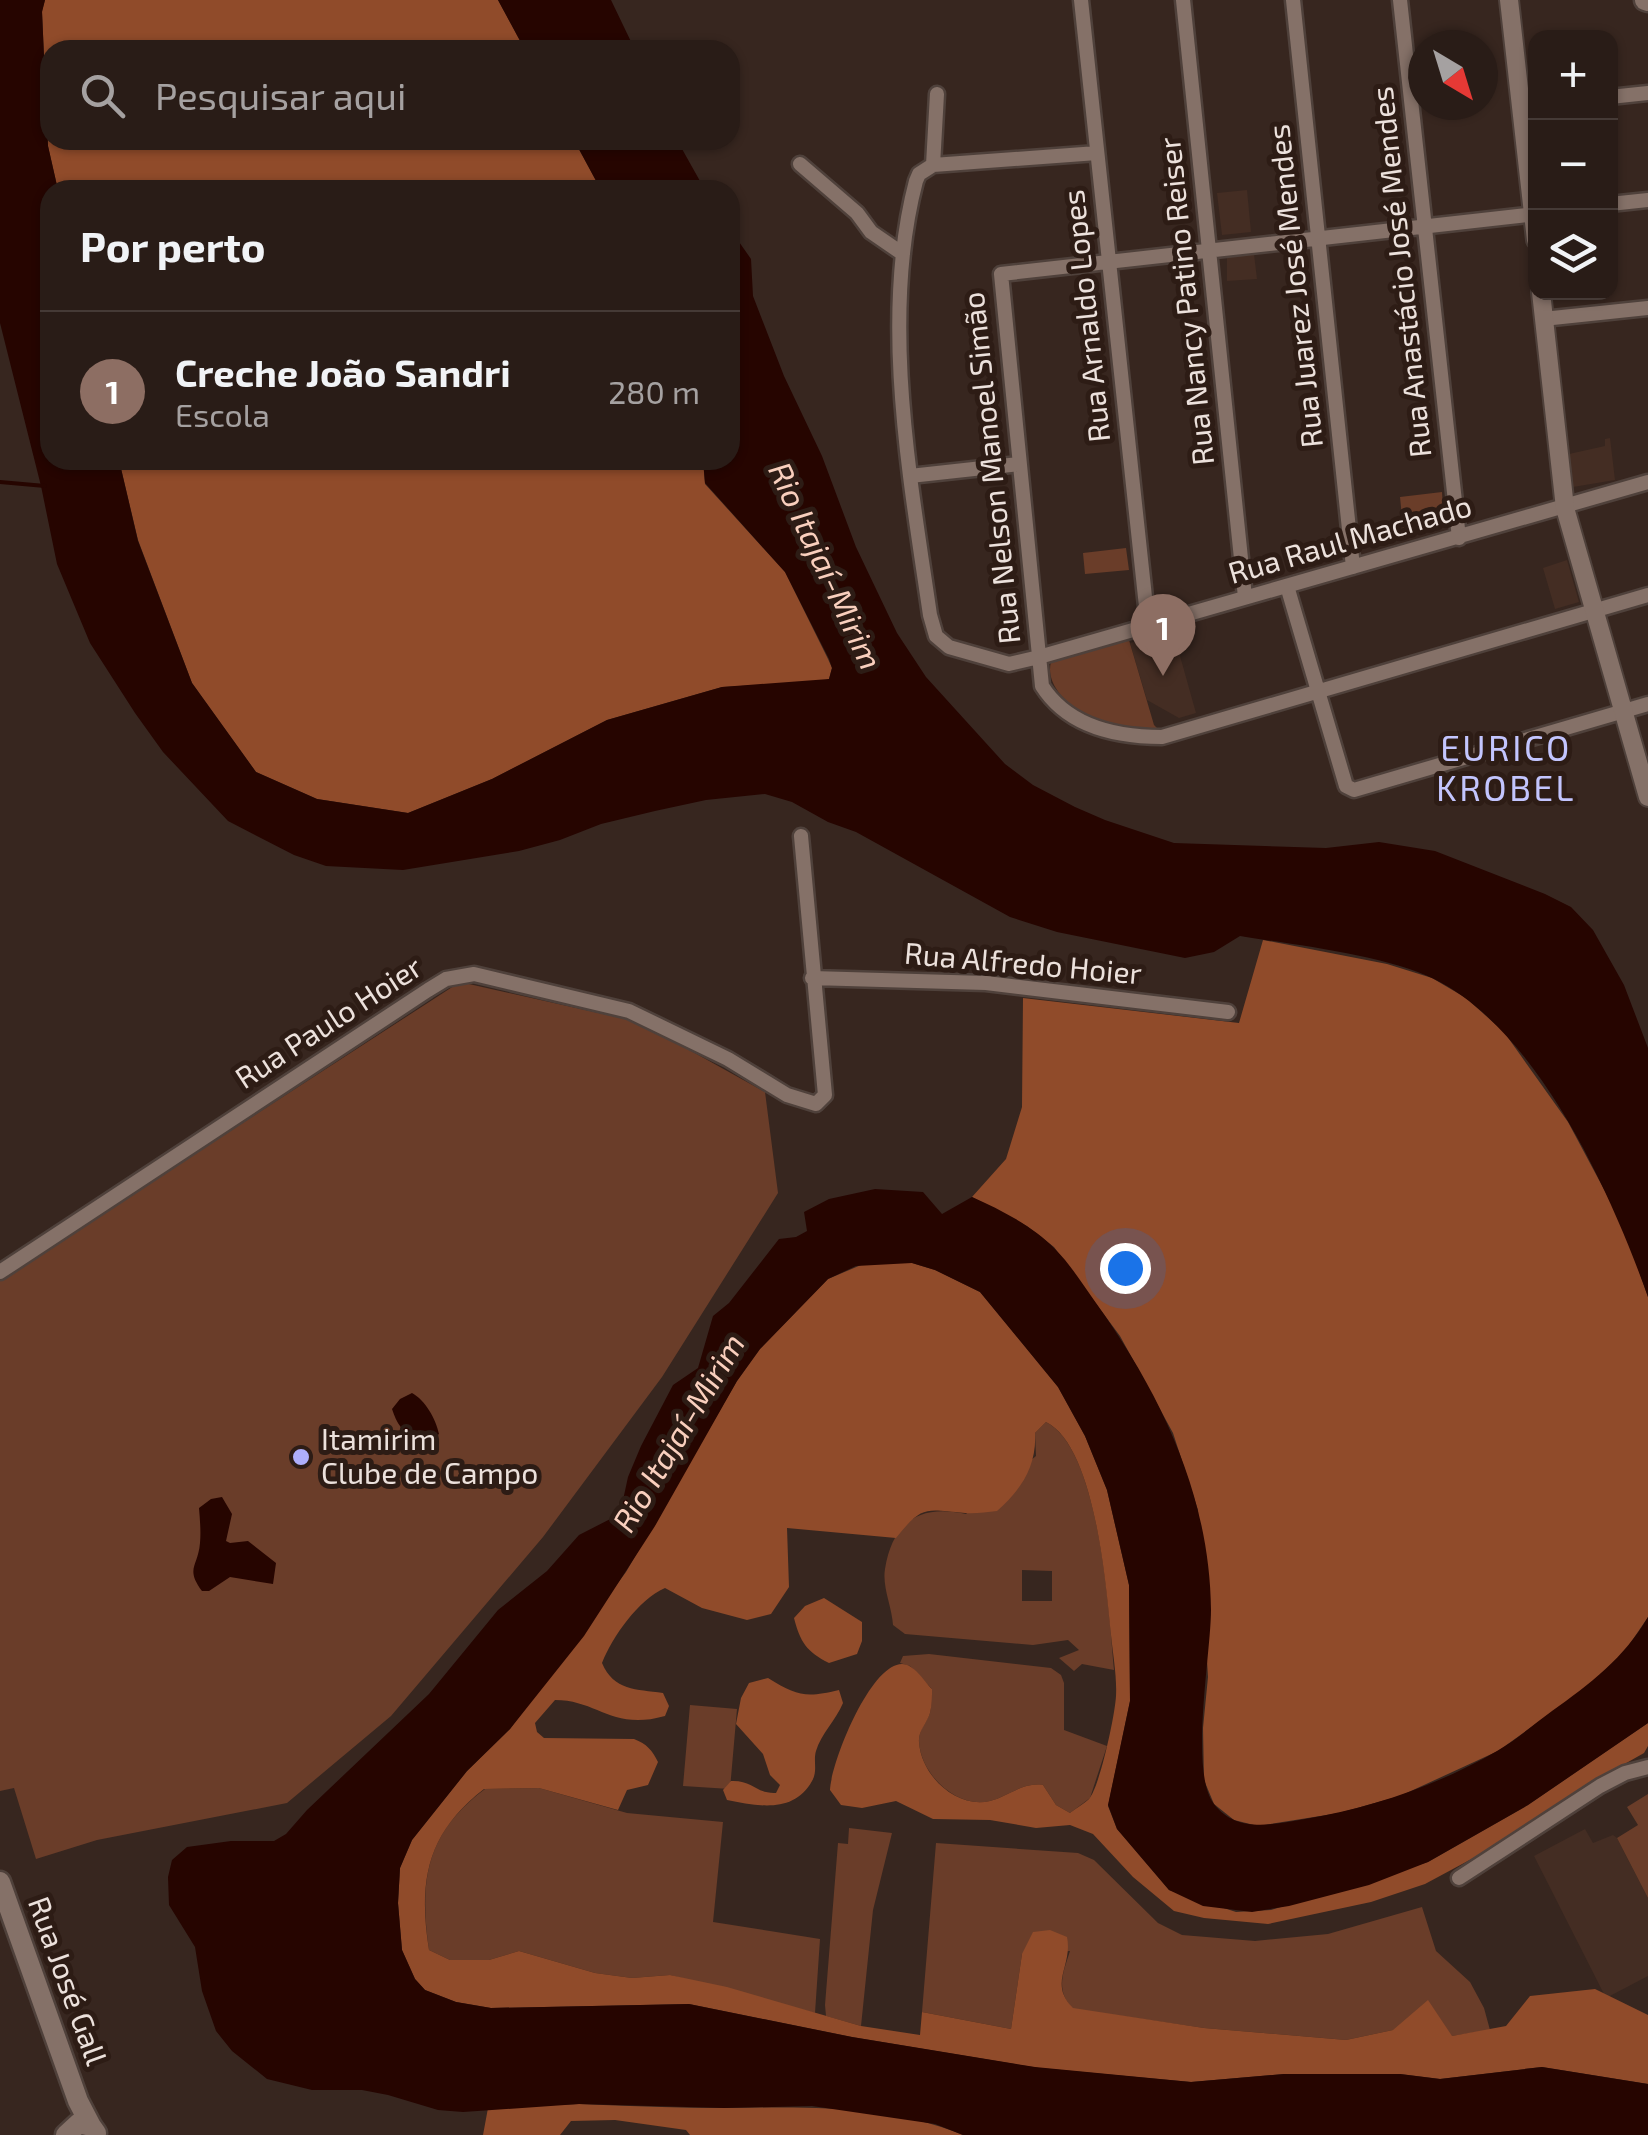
<!DOCTYPE html>
<html lang="pt">
<meta charset="utf-8">
<style>
:root{--surface:#291c17;--page:#312520;--text:#f1f3f6;--muted:#a5a1a1;--line:#453a36;--accent:#aeaefa}
body{margin:0;font-family:"Exo 2",sans-serif;background:var(--page);color:var(--text)}
.controls{position:absolute;right:30px;top:30px;display:grid;overflow:hidden;border-radius:20px;box-shadow:0 2px 8px #0004}
.controls button{width:90px;height:90px;display:grid;place-items:center;padding:0;border:0;border-bottom:2px solid var(--line);background:var(--surface);color:var(--text);font:50px sans-serif}
.compass{position:absolute;left:1408px;top:30px;width:90px;height:90px;border-radius:50%;background:var(--surface);box-shadow:0 2px 8px #0004;rotate:142deg}
.you{position:absolute;left:1125px;top:1268px;width:35px;height:35px;margin:-25px;border:8px solid #fff;border-radius:50%;background:#1a73e8;box-shadow:0 0 0 15px #1a73e833}
.badge{display:grid;place-items:center;width:65px;height:65px;border-radius:50%;background:var(--accent);color:#fff;font-size:32px;font-weight:700}
.pin{position:absolute;translate:-50% -82px;filter:drop-shadow(0 2px 5px #0008)}
.pin::after{content:'';position:absolute;top:52px;width:35px;height:30px;background:inherit;clip-path:polygon(0 0,100% 0,50% 100%)}
.list{margin:0;padding:0;list-style:none}
h2{display:flex;justify-content:space-between;align-items:center;height:130px;margin:0;padding:0 40px;font-size:42px}
h2 small{font-size:32px;font-weight:400;color:var(--muted)}
.list li{display:grid;grid-template-columns:65px 1fr auto;gap:30px;align-items:center;box-sizing:border-box;height:160px;padding:0 40px;border-top:2px solid var(--line)}
.list b{display:block;font-size:38px;white-space:nowrap}
.list p{margin:0;font-size:32px;white-space:nowrap;color:var(--muted)}
.list em{font-size:32px;font-style:normal;color:var(--muted)}
.icon{flex:none;width:55px;height:55px;fill:none;stroke:currentColor;stroke-width:2;stroke-linecap:round;stroke-linejoin:round}
.map{position:relative;flex:none;width:1648px;height:2135px;overflow:hidden}
.search{position:absolute;background:var(--surface);box-shadow:0 2px 8px #0004;left:40px;top:40px;width:700px;height:110px;display:flex;align-items:center;gap:25px;box-sizing:border-box;padding:0 35px;border-radius:30px;color:var(--muted);font-size:38px}
.panel{position:absolute;background:var(--surface);box-shadow:0 2px 8px #0004;left:40px;top:180px;width:700px;height:290px;border-radius:30px}
.map>svg:first-child{display:block}
</style>
<div class="map">
<svg width="1648" height="2135" viewBox="0 0 1648 2135">
<rect width="100%" height="100%" fill="#37261f"/>
<path fill="#442d23" d="M 1247,190 L 1251,232 L 1222,235 L 1217,193 Z
M 1254,254 L 1257,279 L 1227,281 L 1227,257 Z
M 1610,438 L 1615,480 L 1573,487 L 1569,454 L 1605,446 L 1605,439 Z
M 1567,560 L 1579,602 L 1555,609 L 1543,568 Z
M 1173,631 L 1196,713 L 1179,718 L 1147,700 L 1130,643 Z
M 1585,1829 L 1593,1843 L 1613,1835 L 1617,1838 L 1648,1898 L 1648,1976 L 1606,1998 L 1534,1856 Z"/>
<path fill="#6a3d29" fill-rule="evenodd" d="M 1442,492 L 1444,527 L 1404,537 L 1400,497 Z
M 1126,548 L 1129,570 L 1085,574 L 1083,553 Z
M 1129,640 L 1154,725 L 1157,728 C 1146,729 1134,731 1123,730 C 1096,726 1042,695 1051,662 Z
M 460,982 L 639,1022 L 765,1092 L 778,1193 L 662,1377 L 543,1537 L 391,1716 L 287,1803 L 97,1840 L 36,1859 L 14,1788 L 0,1791 L 0,1280 Z
M 1046,1422 C 1100,1449 1109,1614 1114,1670 L 1082,1664 L 1074,1671 L 1059,1658 L 1079,1650 L 1068,1640 L 1033,1645 L 905,1634 L 893,1625 C 892,1607 882,1587 885,1569 C 893,1520 921,1504 966,1514 L 1036,1456 L 1035,1433 ZM 1022,1570 L 1052,1571 L 1052,1601 L 1022,1601 Z
M 929,1654 L 1051,1668 L 1061,1675 L 1064,1683 L 1064,1730 L 1107,1746 L 1090,1798 L 1070,1813 L 1056,1805 L 1043,1785 C 1023,1782 1009,1796 990,1801 C 957,1809 921,1775 919,1742 C 918,1731 926,1723 930,1713 C 932,1705 931,1697 932,1689 L 910,1666 L 900,1663 L 903,1656 Z
M 690,1705 L 737,1709 L 730,1789 L 683,1786 Z
M 539,1788 L 627,1813 L 723,1822 L 713,1922 L 820,1939 L 815,2013 L 670,1975 L 632,1978 L 595,1973 L 519,1951 L 489,1960 L 450,1960 L 429,1950 C 419,1880 426,1833 485,1789 Z
M 1648,1794 L 1648,1898 L 1617,1838 L 1638,1825 L 1627,1807 Z
M 849,1828 L 892,1833 L 873,1910 L 861,2026 L 826,2016 L 825,2005 L 838,1843 L 848,1844 Z
M 936,1843 L 1078,1853 L 1094,1860 L 1158,1923 L 1182,1935 L 1255,1941 L 1328,1934 L 1422,1907 L 1436,1951 L 1470,1982 L 1484,2008 L 1490,2030 L 1452,2036 L 1393,2030 L 1346,2040 L 1204,2028 L 1073,2009 C 1055,1990 1063,1973 1070,1951 L 1022,1954 L 1011,2029 L 922,2012 Z"/>
<path fill="#904b2a" d="M 45,0 L 498,0 L 525,50 L 50,50 L 50,140 L 574,140 L 601,190 L 58,190 L 48,146 L 42,11 Z
M 119,460 L 703,460 L 705,484 L 785,572 L 828,659 L 832,668 L 829,679 L 820,682 L 722,687 L 607,720 L 492,779 L 408,813 L 317,799 L 256,772 L 192,683 L 138,540 Z
M 1263,940 L 1387,964 L 1432,978 L 1466,998 L 1504,1032 L 1568,1122 L 1623,1225 L 1648,1297 L 1648,1617 L 1623,1654 L 1583,1690 L 1498,1751 L 1400,1796 L 1339,1813 L 1258,1826 L 1234,1820 L 1214,1804 L 1204,1780 L 1203,1728 L 1208,1677 L 1198,1510 L 1173,1433 L 1120,1336 L 1054,1247 L 1027,1226 L 972,1197 L 1006,1159 L 1022,1107 L 1023,998 L 1239,1023 Z
M 888,1263 L 912,1263 L 935,1270 L 980,1292 L 1058,1387 L 1085,1436 L 1107,1490 L 1129,1585 L 1130,1701 L 1108,1806 L 1117,1829 L 1169,1890 L 1236,1912 L 1271,1910 L 1428,1862 L 1528,1805 L 1648,1723 L 1648,1746 L 1644,1753 L 1591,1783 L 1518,1834 L 1425,1884 L 1371,1902 L 1268,1924 L 1204,1918 L 1174,1911 L 1133,1877 L 1093,1834 L 1070,1825 L 1036,1828 L 990,1820 L 933,1819 L 896,1801 L 862,1808 L 841,1805 L 830,1790 C 831,1763 870,1664 902,1664 C 914,1664 924,1681 932,1689 C 932,1697 932,1705 930,1713 C 927,1723 918,1731 919,1742 C 921,1776 957,1809 990,1801 C 1009,1796 1023,1782 1043,1785 L 1056,1805 L 1070,1813 C 1076,1808 1084,1804 1089,1799 C 1100,1786 1115,1715 1116,1696 C 1117,1676 1113,1655 1111,1635 C 1106,1585 1095,1446 1046,1422 L 1035,1433 C 1037,1466 1021,1490 997,1511 C 986,1512 975,1514 965,1513 C 926,1510 923,1504 896,1538 L 787,1528 L 789,1587 L 771,1614 L 747,1620 L 702,1608 L 665,1588 C 638,1600 613,1636 602,1663 C 614,1691 636,1689 663,1693 L 669,1706 L 665,1716 C 612,1731 598,1700 555,1700 L 535,1723 L 537,1732 L 544,1738 L 634,1739 C 647,1744 652,1750 658,1762 L 648,1785 L 627,1790 L 618,1810 L 539,1788 L 484,1789 C 427,1833 418,1881 429,1950 L 450,1960 L 489,1960 L 519,1951 L 595,1973 L 632,1978 L 670,1975 L 727,1987 L 861,2026 L 920,2035 L 922,2012 L 1011,2029 L 1022,1954 L 1033,1932 L 1050,1930 L 1067,1937 C 1073,1966 1048,1983 1073,2008 L 1204,2028 L 1346,2040 L 1393,2030 L 1428,2000 L 1452,2036 L 1506,2026 L 1530,1996 L 1595,1989 L 1648,2015 L 1648,2084 L 1542,2067 L 1440,2079 L 1400,2074 L 1284,2074 L 1191,2082 L 1039,2068 L 852,2037 L 689,2004 L 491,2008 L 456,2002 L 425,1990 L 415,1979 L 402,1950 L 398,1903 L 400,1868 L 412,1840 L 467,1771 L 510,1729 L 626,1572 L 737,1381 L 760,1349 L 828,1279 L 861,1265 Z
M 824,1598 L 862,1622 L 862,1641 L 857,1654 L 829,1663 C 807,1652 800,1642 794,1618 L 805,1606 Z
M 768,1678 C 797,1696 806,1698 839,1690 L 843,1703 C 836,1720 821,1734 816,1751 C 813,1761 818,1771 812,1781 C 794,1814 757,1806 727,1800 L 723,1790 L 731,1781 C 753,1780 756,1794 776,1793 L 780,1785 L 770,1775 L 763,1754 L 736,1724 L 741,1698 L 749,1683 Z
M 579,2104 C 628,2106 677,2108 726,2108 C 805,2107 889,2104 963,2135 L 690,2135 L 686,2130 L 615,2120 L 571,2121 L 560,2135 L 483,2135 L 488,2108 Z"/>
<path fill="#260500" d="M 0,0 L 45,0 L 42,12 L 48,146 L 58,190 L 50,190 L 50,460 L 119,460 L 138,541 L 192,683 L 256,772 L 317,799 L 408,813 L 492,779 L 607,720 L 722,687 L 829,679 L 832,668 L 829,659 L 785,572 L 705,483 L 703,460 L 730,460 L 730,229 L 751,259 L 753,296 L 784,376 L 822,456 L 856,547 L 897,633 L 926,677 L 1005,764 L 1033,785 L 1075,807 L 1105,820 L 1174,843 L 1326,848 L 1379,842 L 1435,851 L 1545,894 L 1571,907 L 1593,930 L 1624,985 L 1648,1048 L 1648,1297 C 1611,1193 1538,1030 1434,979 C 1384,955 1296,945 1240,936 L 1214,952 L 1185,958 L 1057,932 L 1010,917 L 856,832 L 828,822 L 792,802 L 765,794 L 706,800 L 655,811 L 601,824 L 560,840 L 519,851 L 403,870 L 326,866 L 294,855 L 228,821 L 163,752 L 135,713 L 90,643 L 57,564 L 41,486 L 0,323 Z
M 498,0 L 611,0 L 635,50 L 525,50 Z
M 574,140 L 677,140 L 705,190 L 601,190 Z
M 875,1189 L 923,1192 L 942,1214 L 972,1197 C 1001,1210 1033,1226 1055,1249 C 1071,1265 1083,1285 1096,1303 C 1161,1394 1210,1496 1211,1610 C 1211,1654 1189,1772 1214,1804 C 1237,1834 1274,1824 1305,1819 C 1372,1808 1438,1785 1497,1751 C 1516,1740 1534,1724 1552,1711 C 1590,1684 1624,1658 1648,1617 L 1648,1723 L 1528,1805 L 1428,1862 L 1369,1885 L 1289,1906 L 1252,1912 L 1203,1906 L 1169,1890 L 1117,1829 L 1108,1805 L 1130,1701 L 1129,1585 L 1107,1490 L 1085,1436 L 1058,1387 L 980,1292 L 935,1270 L 912,1263 L 856,1266 L 828,1279 L 760,1349 L 737,1381 L 655,1526 L 584,1636 L 510,1729 L 467,1771 L 412,1840 L 400,1868 L 398,1903 L 402,1950 L 415,1979 L 425,1990 L 456,2002 L 491,2008 L 689,2004 L 852,2037 L 1035,2067 L 1191,2082 L 1284,2074 L 1400,2074 L 1440,2079 L 1542,2067 L 1648,2084 L 1648,2135 L 963,2135 L 935,2124 L 812,2106 L 724,2108 L 579,2104 L 463,2112 L 438,2110 L 388,2095 L 362,2090 L 312,2090 L 267,2079 L 232,2051 L 216,2031 L 202,1991 L 195,1947 L 169,1905 L 168,1877 L 172,1860 L 187,1847 L 231,1841 L 274,1841 L 286,1834 L 307,1810 L 429,1694 L 498,1610 L 547,1571 L 579,1535 L 620,1514 L 628,1477 L 641,1446 L 673,1385 L 698,1368 L 713,1316 L 729,1303 L 779,1239 L 796,1237 L 807,1231 L 804,1212 L 829,1199 Z
M 412,1393 C 425,1400 436,1419 439,1434 L 419,1450 L 414,1438 C 402,1431 397,1424 392,1409 L 400,1399 Z
M 222,1497 L 232,1514 L 226,1541 L 230,1543 L 248,1541 L 276,1563 L 273,1584 L 230,1577 L 209,1591 L 202,1591 C 185,1568 198,1567 200,1543 C 201,1532 200,1520 199,1508 L 211,1499 Z"/>
<g fill="none" stroke-linecap="round" stroke-linejoin="round">
<path stroke="#260500" stroke-width="4" d="M 0,482 L 45,486"/>
<defs>
<path id="minor" d="M 1081,0 L 1148,625
M 1183,0 L 1245,597
M 1293,0 L 1353,567
M 1400,0 L 1459,538
M 1610,97 L 1648,93
M 1097,153 L 933,165 L 919,174 L 916,181 C 880,317 910,478 930,615 L 936,636 L 949,647 L 1009,664 L 1039,657 L 1648,482
M 800,164 L 857,213 L 871,232 L 903,254
M 933,165 L 937,94
M 1610,204 L 1648,200
M 1536,214 L 1001,274 L 1042,686 C 1068,727 1117,737 1162,737 L 1648,595
M 1543,319 L 1648,308
M 910,476 L 1019,464
M 1287,586 L 1346,786 L 1354,790 L 1648,704
M 812,978 L 986,983 L 1228,1012
M 0,1272 L 428,990 L 446,979 L 474,974 L 629,1011 L 728,1059 L 787,1095 L 816,1104 L 825,1095 L 801,836
M 1459,1878 L 1600,1786 L 1625,1773 L 1648,1767"/>
<path id="tertiary" d="M 1509,0 L 1536,240
M 1541,292 L 1565,508 L 1648,797"/>
<path id="secondary" d="M 1645,0 L 1648,1
M 0,1882 L 78,2101 L 91,2126
M 66,2135 L 79,2123 L 91,2126 L 96,2133"/>
</defs>
<use href="#minor" stroke="#4f413b" stroke-width="19"/>
<use href="#tertiary" stroke="#4f413b" stroke-width="22"/>
<use href="#secondary" stroke="#4f413b" stroke-width="25"/>
<use href="#minor" stroke="#857168" stroke-width="14"/>
<use href="#tertiary" stroke="#857168" stroke-width="18"/>
<use href="#secondary" stroke="#857168" stroke-width="20"/>
</g>
<circle fill="#aeaefa" stroke="#2d1c15" stroke-width="4" cx="301" cy="1457" r="10"/>
<g text-anchor="middle" stroke-width="10" stroke-linejoin="round" paint-order="stroke">
<g font-size="30" fill="#ece1dc" stroke="#2d1c15">
<text transform="translate(1402 272) rotate(-96)" y="10">Rua Anastácio José Mendes</text>
<text transform="translate(1296 286) rotate(-96)" y="10">Rua Juarez José Mendes</text>
<text transform="translate(1187 301) rotate(-96)" y="10">Rua Nancy Patino Reiser</text>
<text transform="translate(1087 316) rotate(-96)" y="10">Rua Arnaldo Lopes</text>
<text transform="translate(992 468) rotate(-96)" y="10">Rua Nelson Manoel Simão</text>
<text transform="translate(1350 540) rotate(-16)" y="10">Rua Raul Machado</text>
<text transform="translate(1023 964) rotate(5)" y="10">Rua Alfredo Hoier</text>
<text transform="translate(329 1023) rotate(-33)" y="10">Rua Paulo Hoier</text>
<text transform="translate(67 1981) rotate(70)" y="10">Rua José Gall</text>
</g>
<g font-size="30" fill="#ece1dc" stroke="#2d1c15" text-anchor="start">
<text x="321" y="1450">Itamirim<tspan x="321" dy="34">Clube de Campo</tspan></text>
</g>
<g font-size="32" font-style="italic" fill="#f9cfbd" stroke="#2d1c15">
<text transform="translate(825 566) rotate(65)" y="11">Rio Itajaí-Mirim</text>
<text transform="translate(679 1433) rotate(-59)" y="11">Rio Itajaí-Mirim</text>
</g>
<g font-size="35" letter-spacing="2.5" fill="#c3c5fe" stroke="#2d1c15">
<text x="1506" y="761">EURICO<tspan x="1506" dy="40">KROBEL</tspan></text>
</g>
</g>
</svg>
<div class="controls">
<button>+</button>
<button>−</button>
<button><svg class="icon" aria-label="layers" viewBox="0 0 24 24"><path d="M12 4l9 5-9 5-9-5zM3 14l9 5 9-5"/></svg></button>
</div>
<svg class="compass" viewBox="-18 -18 36 36"><path d="M0-13l5 13h-10z" fill="#e53935"/><path d="M0 13l5-13h-10z" fill="#a5a1a1"/></svg>
<div class="you"></div>
<div class="pin badge" style="left:1163px;top:676px;background:#8d6e63">1</div>
<div class="search"><svg class="icon" aria-label="search" viewBox="0 0 24 24"><circle cx="10" cy="10" r="6"/><path d="M15 15l6 6"/></svg>Pesquisar aqui</div>
<section class="panel">
<h2>Por perto<small></small></h2>
<ul class="list">
<li><span class="badge" style="background:#8d6e63">1</span><div><b>Creche João Sandri</b><p>Escola</p></div><em>280 m</em></li>
</ul>
</section>
</div>
